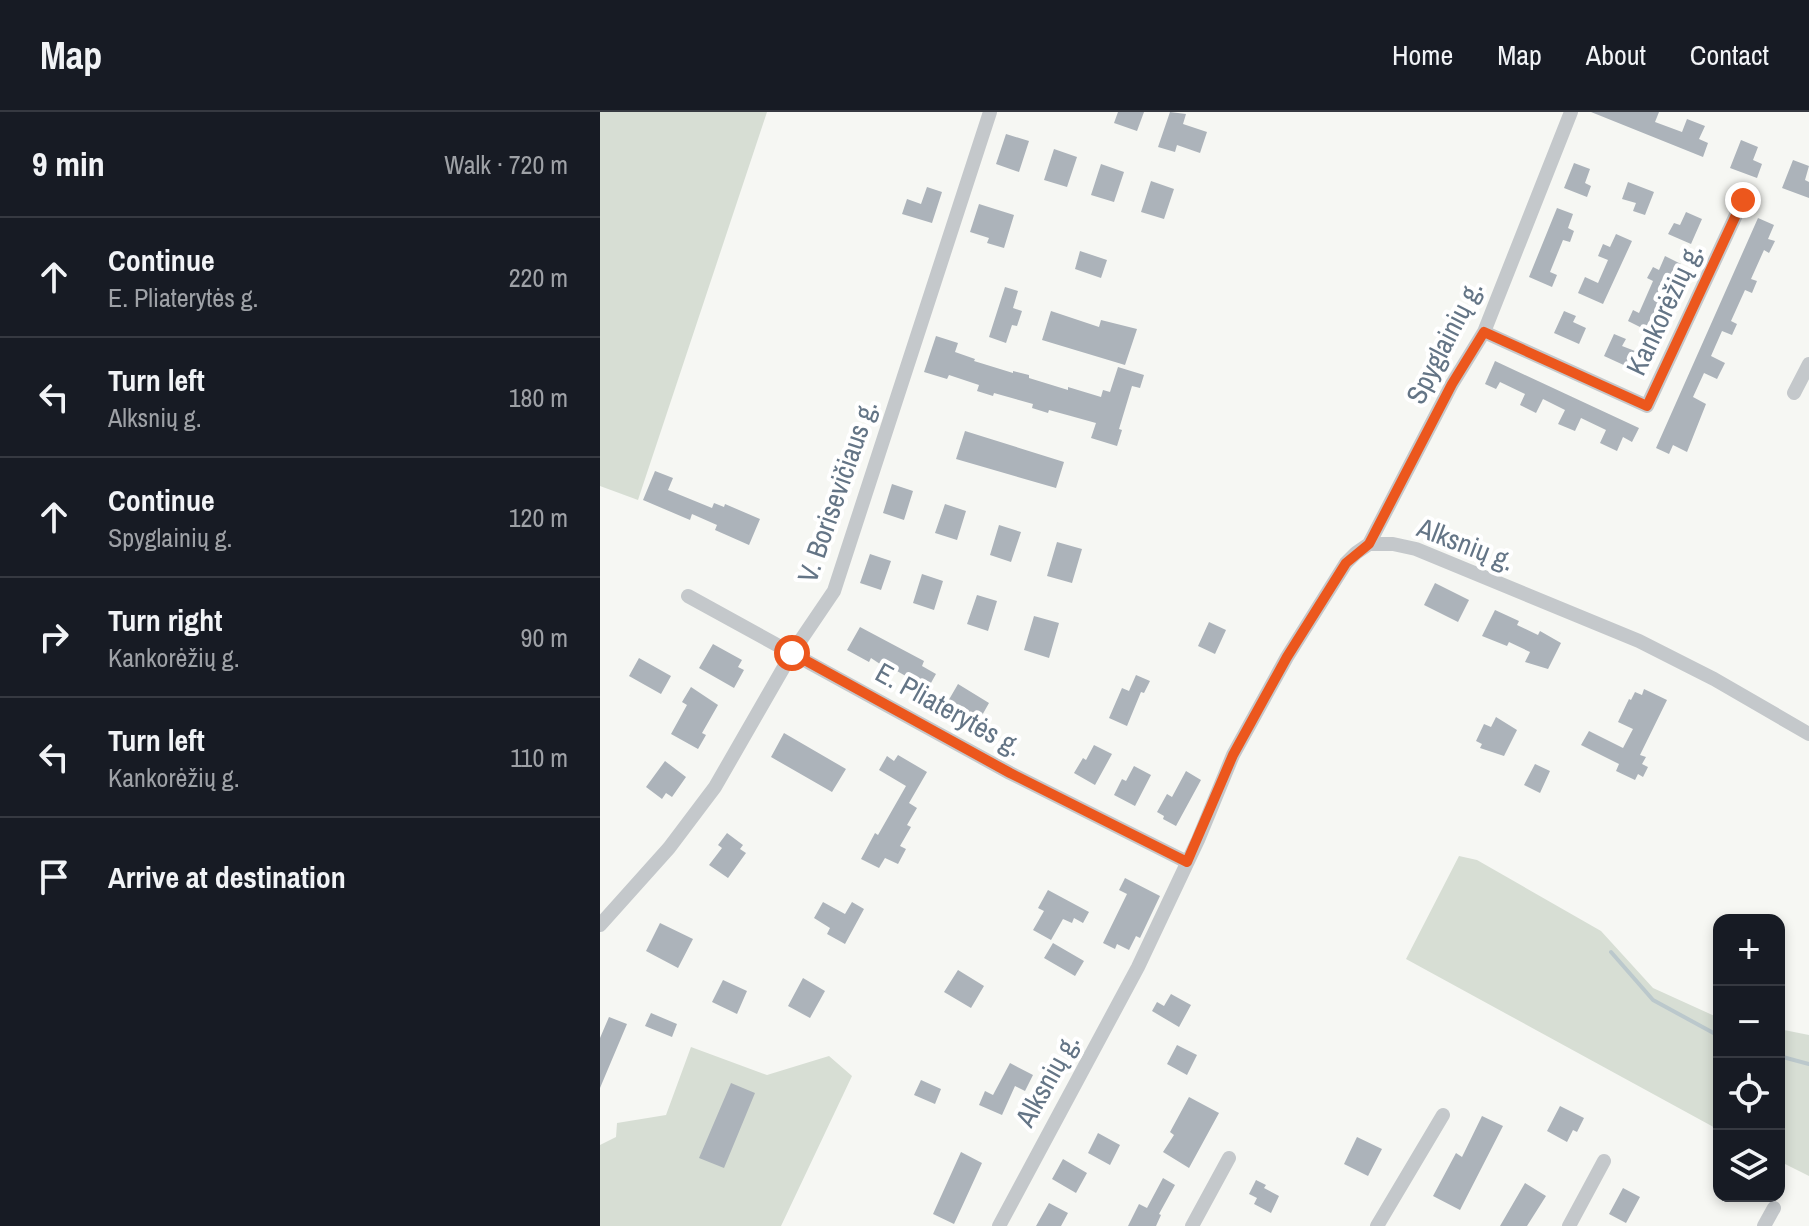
<!DOCTYPE html>
<meta charset="utf-8">
<style>
:root{--surface:#171b24;--page:#20242c;--text:#f1f3f6;--muted:#9ea1a6;--line:#363941}
body{margin:0;font-family:"Archivo Narrow",sans-serif;background:var(--page);color:var(--text)}
.controls{position:absolute;right:24px;bottom:24px;display:grid;overflow:hidden;border-radius:16px;box-shadow:0 4px 12px #0003}
.controls button{width:72px;height:72px;display:grid;place-items:center;padding:0;border:0;border-bottom:2px solid var(--line);background:var(--surface);color:var(--text);font:40px sans-serif}
.stop{position:absolute;width:24px;height:24px;margin:-18px;border:6px solid #ec571d;border-radius:50%;background:#fff}
.stop.end{background:#ec571d;border-color:#fff;box-shadow:0 2px 8px #0008}
.list{margin:0;padding:0;list-style:none}
h2{display:flex;justify-content:space-between;align-items:center;height:104px;margin:0;padding:0 32px;font-size:34px}
h2 small{font-size:26px;font-weight:400;color:var(--muted)}
.list li{display:grid;grid-template-columns:52px 1fr auto;gap:24px;align-items:center;box-sizing:border-box;height:120px;padding:0 32px;border-top:2px solid var(--line)}
.list b{display:block;font-size:30px;white-space:nowrap}
.list p{margin:0;font-size:26px;white-space:nowrap;color:var(--muted)}
.list em{font-size:26px;font-style:normal;color:var(--muted)}
.icon{flex:none;width:44px;height:44px;fill:none;stroke:currentColor;stroke-width:2;stroke-linecap:round;stroke-linejoin:round}
.map{position:relative;flex:none;width:1209px;height:1114px;overflow:hidden}
header{display:flex;align-items:center;gap:48px;box-sizing:border-box;height:112px;padding:0 40px;background:var(--surface);border-bottom:2px solid var(--line)}
header strong{font-size:38px}
nav{display:flex;gap:44px;margin-inline-start:auto;font-size:28px}
main{display:flex}
aside{flex:1;background:var(--surface)}
.map>svg:first-child{display:block}
</style>
<header>
<strong>Map</strong>
<nav><a>Home</a><a>Map</a><a>About</a><a>Contact</a></nav>
</header>
<main>
<aside>
<h2>9 min<small>Walk · 720 m</small></h2>
<ul class="list">
<li><svg class="icon" aria-label="ahead" viewBox="0 0 24 24"><path d="M12 20V5M6 11l6-6 6 6"/></svg><div><b>Continue</b><p>E. Pliaterytės g.</p></div><em>220 m</em></li>
<li><svg class="icon" aria-label="left" viewBox="0 0 24 24"><path d="M17 20v-9H6M10 6l-5 5 5 5"/></svg><div><b>Turn left</b><p>Alksnių g.</p></div><em>180 m</em></li>
<li><svg class="icon" aria-label="ahead" viewBox="0 0 24 24"><path d="M12 20V5M6 11l6-6 6 6"/></svg><div><b>Continue</b><p>Spyglainių g.</p></div><em>120 m</em></li>
<li><svg class="icon" aria-label="right" viewBox="0 0 24 24"><path d="M7 20v-9h11M14 6l5 5-5 5"/></svg><div><b>Turn right</b><p>Kankorėžių g.</p></div><em>90 m</em></li>
<li><svg class="icon" aria-label="left" viewBox="0 0 24 24"><path d="M17 20v-9H6M10 6l-5 5 5 5"/></svg><div><b>Turn left</b><p>Kankorėžių g.</p></div><em>110 m</em></li>
<li><svg class="icon" aria-label="arrive" viewBox="0 0 24 24"><path d="M6 21V4h12l-3 4 3 4H6"/></svg><div><b>Arrive at destination</b></div></li>
</ul>
</aside>
<div class="map">
<svg width="1209" height="1114" viewBox="0 0 1209 1114">
<rect width="100%" height="100%" fill="#f6f7f3"/>
<path fill="#d7ded4" d="M 0,0 L 167,0 L 38,388 L 0,374 Z
M 859,744 L 877,748 L 1001,819 L 1053,876 L 1119,906 L 1119,1018 L 806,847 Z
M 1179,917 L 1209,923 L 1209,1064 L 1179,1049 Z
M 91,935 L 167,963 L 229,944 L 252,964 L 181,1114 L 0,1114 L 0,1033 L 16,1025 L 17,1011 L 66,1003 Z"/>
<g fill="none" stroke-linecap="round" stroke-linejoin="round">
<path stroke="#bbc8cc" stroke-width="4" d="M 1011,840 L 1053,888 L 1119,924
M 1179,944 L 1209,952"/>
</g>
<path fill="#acb3ba" d="M 518,0 L 544,0 L 537,19 L 514,11 Z
M 570,0 L 586,2 L 583,12 L 607,20 L 600,41 L 577,33 L 575,40 L 558,35 Z
M 991,0 L 1059,0 L 1055,10 L 1082,20 L 1087,7 L 1105,14 L 1099,27 L 1108,31 L 1103,45 Z
M 406,22 L 429,29 L 419,60 L 396,52 Z
M 1141,28 L 1158,35 L 1153,48 L 1162,52 L 1157,66 L 1130,56 Z
M 454,37 L 477,45 L 467,75 L 444,68 Z
M 1193,48 L 1209,54 L 1205,68 L 1209,70 L 1209,86 L 1182,76 Z
M 974,51 L 990,57 L 985,71 L 991,74 L 987,85 L 964,76 Z
M 501,52 L 524,60 L 514,90 L 491,83 Z
M 551,69 L 574,77 L 564,107 L 541,100 Z
M 1028,70 L 1054,80 L 1045,103 L 1033,99 L 1036,91 L 1022,87 Z
M 327,75 L 342,80 L 332,111 L 302,102 L 307,87 L 321,92 Z
M 379,92 L 414,103 L 404,136 L 387,131 L 389,126 L 370,120 Z
M 957,96 L 973,102 L 968,116 L 974,119 L 970,130 L 963,128 L 950,160 L 957,163 L 952,175 L 929,165 Z
M 1086,100 L 1102,107 L 1091,132 L 1068,122 L 1074,111 L 1080,113 Z
M 1158,106 L 1174,113 L 1168,127 L 1175,129 L 1169,141 L 1164,138 L 1151,167 L 1157,169 L 1152,181 L 1145,178 L 1131,209 L 1137,212 L 1132,223 L 1122,219 L 1111,244 L 1125,251 L 1117,267 L 1104,261 L 1093,285 L 1106,292 L 1087,340 L 1073,333 L 1069,342 L 1056,336 Z
M 1016,122 L 1032,129 L 1003,192 L 978,181 L 985,165 L 998,171 L 1008,148 L 998,144 L 1003,132 L 1010,135 Z
M 480,139 L 507,148 L 501,166 L 475,157 Z
M 1065,144 L 1081,152 L 1050,220 L 1028,209 L 1033,198 L 1039,201 L 1053,169 L 1047,166 L 1053,155 L 1059,158 Z
M 405,175 L 418,179 L 413,196 L 422,199 L 417,214 L 412,213 L 406,231 L 389,225 Z
M 451,199 L 499,215 L 501,208 L 537,217 L 525,253 L 442,228 Z
M 964,199 L 976,204 L 973,210 L 986,216 L 979,232 L 954,221 Z
M 1014,222 L 1026,227 L 1022,234 L 1035,239 L 1028,255 L 1004,244 Z
M 336,224 L 358,231 L 355,240 L 375,247 L 374,249 L 413,261 L 413,259 L 429,263 L 429,266 L 468,278 L 468,275 L 501,285 L 503,278 L 510,280 L 518,255 L 544,263 L 540,276 L 532,274 L 519,317 L 522,318 L 517,334 L 491,326 L 496,311 L 449,298 L 448,301 L 432,296 L 433,292 L 394,281 L 393,284 L 377,279 L 379,273 L 349,263 L 347,267 L 324,260 Z
M 895,249 L 1039,316 L 1032,330 L 1023,325 L 1017,339 L 1000,331 L 1006,318 L 981,306 L 975,319 L 958,312 L 965,298 L 943,287 L 936,301 L 920,293 L 925,282 L 900,270 L 896,277 L 885,272 Z
M 365,319 L 464,350 L 456,376 L 356,347 Z
M 55,359 L 73,366 L 68,378 L 112,396 L 114,391 L 124,395 L 125,392 L 160,407 L 149,433 L 115,418 L 117,413 L 92,402 L 90,408 L 43,388 Z
M 292,372 L 313,379 L 304,408 L 283,401 Z
M 345,392 L 366,399 L 357,428 L 335,421 Z
M 399,413 L 421,420 L 411,450 L 390,443 Z
M 457,430 L 482,437 L 472,471 L 447,464 Z
M 270,442 L 291,449 L 281,478 L 260,471 Z
M 322,462 L 343,469 L 334,498 L 313,491 Z
M 835,471 L 869,488 L 858,510 L 824,493 Z
M 377,483 L 397,489 L 388,519 L 367,512 Z
M 895,498 L 919,509 L 917,513 L 938,523 L 940,519 L 961,531 L 948,557 L 925,550 L 930,540 L 909,530 L 907,534 L 882,524 Z
M 434,504 L 459,511 L 449,546 L 424,538 Z
M 609,510 L 626,518 L 615,542 L 598,534 Z
M 260,515 L 324,549 L 322,554 L 336,562 L 323,585 L 306,575 L 311,567 L 281,550 L 280,552 L 271,546 L 269,550 L 247,538 Z
M 113,532 L 142,548 L 138,555 L 144,558 L 134,576 L 99,556 Z
M 39,546 L 71,564 L 61,582 L 29,564 Z
M 536,563 L 550,569 L 544,581 L 541,580 L 527,614 L 509,606 L 522,576 L 529,579 Z
M 358,572 L 389,591 L 376,614 L 353,600 L 355,596 L 347,591 Z
M 91,575 L 118,593 L 102,621 L 106,623 L 98,637 L 71,622 L 87,593 L 82,590 Z
M 1044,577 L 1067,588 L 1040,643 L 1046,645 L 1042,652 L 1048,655 L 1043,665 L 1038,662 L 1035,668 L 1016,659 L 1019,652 L 981,633 L 989,619 L 1023,636 L 1033,617 L 1018,610 L 1029,587 L 1031,588 L 1035,580 L 1042,583 Z
M 896,605 L 917,618 L 904,644 L 880,636 L 882,632 L 876,629 L 884,612 L 891,615 Z
M 184,621 L 246,657 L 232,680 L 171,645 Z
M 494,633 L 512,642 L 495,673 L 474,661 L 483,646 L 486,648 Z
M 298,643 L 327,660 L 309,691 L 317,696 L 307,713 L 311,715 L 300,734 L 306,737 L 298,752 L 285,746 L 279,756 L 261,747 L 275,721 L 278,723 L 306,674 L 279,658 L 287,644 L 294,649 Z
M 65,649 L 86,665 L 72,685 L 66,681 L 62,687 L 46,675 Z
M 935,652 L 950,659 L 940,681 L 924,673 Z
M 534,654 L 551,663 L 535,694 L 514,683 L 522,667 L 526,669 Z
M 586,659 L 601,668 L 576,714 L 563,707 L 564,704 L 557,700 L 567,682 L 572,685 Z
M 127,721 L 143,733 L 140,737 L 146,741 L 128,766 L 109,753 L 122,736 L 118,733 Z
M 525,766 L 560,784 L 540,826 L 536,824 L 529,838 L 517,832 L 515,837 L 503,831 L 527,782 L 519,778 Z
M 448,778 L 489,800 L 483,811 L 474,806 L 472,811 L 463,807 L 451,828 L 433,818 L 444,799 L 438,796 Z
M 223,790 L 245,802 L 252,790 L 264,797 L 245,832 L 227,822 L 230,816 L 214,806 Z
M 60,811 L 93,827 L 78,856 L 46,839 Z
M 453,831 L 484,849 L 475,864 L 444,846 Z
M 358,858 L 384,874 L 371,896 L 344,880 Z
M 203,866 L 225,879 L 210,906 L 188,894 Z
M 123,868 L 147,879 L 137,902 L 112,890 Z
M 571,882 L 591,893 L 579,915 L 552,899 L 557,890 L 564,894 Z
M 51,901 L 77,912 L 72,925 L 45,914 Z
M 9,905 L 27,912 L 0,976 L 0,926 Z
M 577,933 L 597,943 L 587,963 L 567,952 Z
M 410,951 L 433,963 L 425,979 L 415,974 L 402,1003 L 379,993 L 385,979 L 393,983 Z
M 321,968 L 341,977 L 335,992 L 314,983 Z
M 131,971 L 155,981 L 124,1056 L 99,1046 Z
M 589,985 L 619,1001 L 589,1056 L 563,1040 L 574,1023 L 570,1020 Z
M 960,994 L 984,1006 L 977,1020 L 973,1018 L 967,1030 L 947,1019 Z
M 882,1004 L 903,1014 L 860,1098 L 833,1084 L 856,1041 L 862,1045 Z
M 498,1021 L 520,1033 L 510,1053 L 488,1041 Z
M 757,1025 L 782,1037 L 768,1064 L 744,1052 Z
M 361,1040 L 382,1051 L 354,1112 L 333,1102 Z
M 463,1047 L 487,1061 L 476,1081 L 452,1067 Z
M 563,1066 L 575,1073 L 559,1102 L 561,1103 L 556,1114 L 528,1114 L 539,1092 L 547,1096 Z
M 656,1068 L 666,1073 L 664,1076 L 679,1084 L 671,1101 L 654,1092 L 657,1086 L 649,1082 Z
M 925,1071 L 946,1084 L 927,1114 L 900,1114 Z
M 1023,1076 L 1040,1085 L 1026,1111 L 1009,1102 Z
M 449,1091 L 468,1101 L 461,1114 L 436,1114 Z"/>
<g fill="none" stroke-linecap="round" stroke-linejoin="round">
<path stroke="#c4c8cb" stroke-width="14" d="M 884,220 L 1047,294 L 1143,88
M 1194,281 L 1209,252
M 769,432 L 852,272 L 884,220 L 971,0
M 88,484 L 410,661 L 587,750
M 0,813 L 69,736 L 115,675 L 192,541 L 234,479 L 390,0
M 399,1114 L 538,855 L 598,728 L 633,643 L 687,545 L 746,451 L 756,441 L 769,432 L 793,432 L 816,437 L 1039,529 L 1114,567 L 1209,622
M 592,1114 L 629,1046
M 777,1114 L 843,1003
M 969,1114 L 1004,1049
M 1164,1114 L 1174,1096"/>
</g>
<g fill="none" stroke-linecap="round" stroke-linejoin="round">
<path stroke="#ec571d" stroke-width="10" d="M 192,541 L 410,661 L 587,750 L 633,643 L 687,545 L 746,451 L 769,432 L 852,272 L 884,220 L 1047,294 L 1143,88"/>
</g>
<g text-anchor="middle" stroke-width="8" stroke-linejoin="round" paint-order="stroke">
<g font-size="28" fill="#647586" stroke="#fff">
<text transform="translate(1064 197) rotate(-65)" y="10">Kankorėžių g.</text>
<text transform="translate(844 230) rotate(-63)" y="10">Spyglainių g.</text>
<text transform="translate(237 379) rotate(-71)" y="10">V. Borisevičiaus g.</text>
<text transform="translate(866 432) rotate(21)" y="10">Alksnių g.</text>
<text transform="translate(349 597) rotate(29)" y="10">E. Pliaterytės g.</text>
<text transform="translate(447 968) rotate(-61)" y="10">Alksnių g.</text>
</g>
</g>
</svg>
<div class="controls">
<button>+</button>
<button>−</button>
<button><svg class="icon" aria-label="locate" viewBox="0 0 24 24"><circle cx="12" cy="12" r="6"/><path d="M12 2v4M12 18v4M2 12h4M18 12h4"/></svg></button>
<button><svg class="icon" aria-label="layers" viewBox="0 0 24 24"><path d="M12 4l9 5-9 5-9-5zM3 14l9 5 9-5"/></svg></button>
</div>
<div class="stop" style="left:192px;top:541px"></div>
<div class="stop end" style="left:1143px;top:88px"></div>
</div>
</main>
